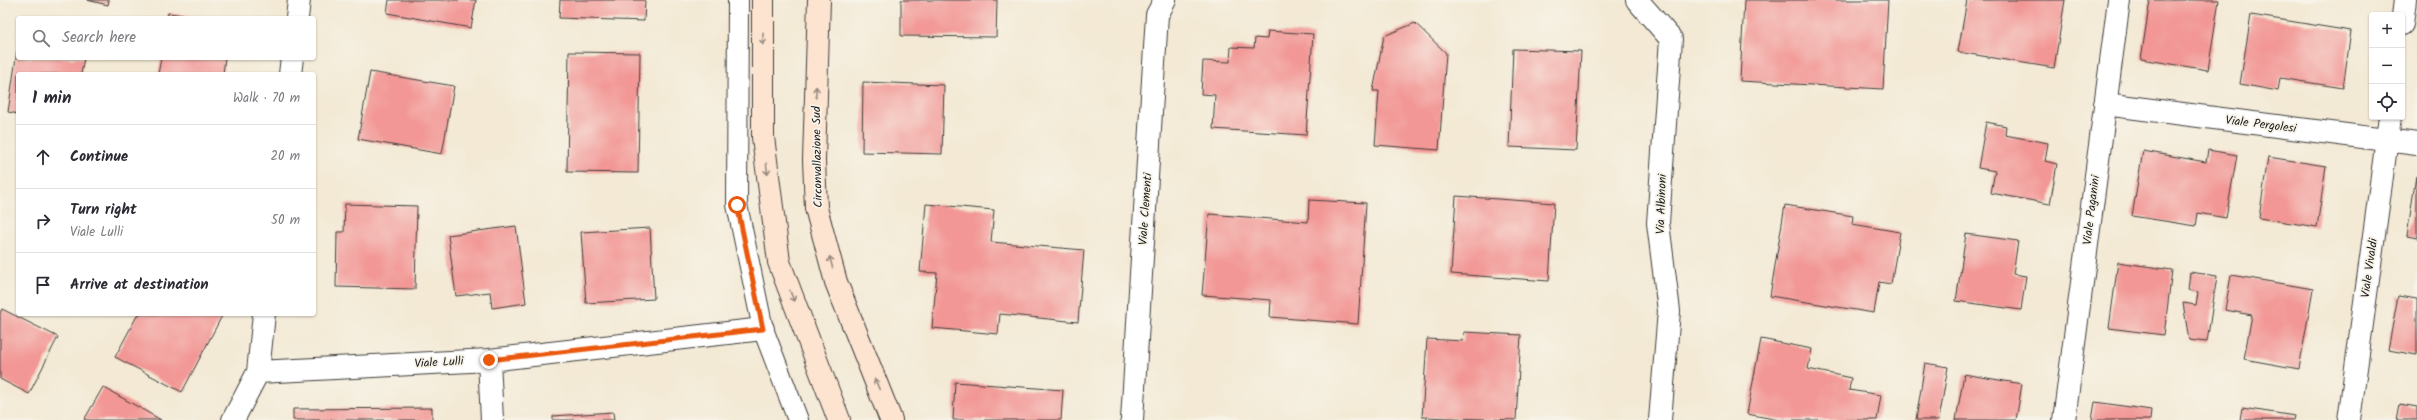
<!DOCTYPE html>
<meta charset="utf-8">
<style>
:root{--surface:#fff;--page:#f7f7f7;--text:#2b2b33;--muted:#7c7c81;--line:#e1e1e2}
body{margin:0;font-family:Kalam,sans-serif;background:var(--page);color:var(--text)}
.controls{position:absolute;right:12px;top:12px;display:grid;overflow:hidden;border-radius:4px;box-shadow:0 1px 3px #0004}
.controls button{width:36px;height:36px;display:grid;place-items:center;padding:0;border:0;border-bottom:1px solid var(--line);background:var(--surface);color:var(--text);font:20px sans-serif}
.stop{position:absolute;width:12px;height:12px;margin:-9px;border:3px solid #ea580c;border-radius:50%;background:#fff}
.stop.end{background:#ea580c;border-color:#fff;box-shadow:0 1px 4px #0008}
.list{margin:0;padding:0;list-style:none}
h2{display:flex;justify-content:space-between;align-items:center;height:52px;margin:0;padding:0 16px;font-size:17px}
h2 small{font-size:13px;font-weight:400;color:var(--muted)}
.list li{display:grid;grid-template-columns:26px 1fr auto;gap:12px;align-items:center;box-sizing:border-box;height:64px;padding:0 16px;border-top:1px solid var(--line)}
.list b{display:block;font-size:15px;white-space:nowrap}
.list p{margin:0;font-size:13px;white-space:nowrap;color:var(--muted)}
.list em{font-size:13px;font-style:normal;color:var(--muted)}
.icon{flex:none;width:22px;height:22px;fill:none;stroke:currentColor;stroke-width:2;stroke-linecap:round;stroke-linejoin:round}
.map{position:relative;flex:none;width:2417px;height:420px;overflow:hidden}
.search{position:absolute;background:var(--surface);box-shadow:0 1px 3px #0004;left:16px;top:16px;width:300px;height:44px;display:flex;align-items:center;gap:10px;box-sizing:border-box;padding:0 14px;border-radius:4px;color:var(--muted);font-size:15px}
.panel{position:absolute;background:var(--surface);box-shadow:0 1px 3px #0004;left:16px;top:72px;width:300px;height:244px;border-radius:4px}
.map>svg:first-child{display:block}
</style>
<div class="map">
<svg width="2417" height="420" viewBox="0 0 2417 420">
<rect width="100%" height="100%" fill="#f7f3e8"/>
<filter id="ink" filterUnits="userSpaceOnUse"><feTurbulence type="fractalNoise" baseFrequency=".025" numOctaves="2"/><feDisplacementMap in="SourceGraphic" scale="8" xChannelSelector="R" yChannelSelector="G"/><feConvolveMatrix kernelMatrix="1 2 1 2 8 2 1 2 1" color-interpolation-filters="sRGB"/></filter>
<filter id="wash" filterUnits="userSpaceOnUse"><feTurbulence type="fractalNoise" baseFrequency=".012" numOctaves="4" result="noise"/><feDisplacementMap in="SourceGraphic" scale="16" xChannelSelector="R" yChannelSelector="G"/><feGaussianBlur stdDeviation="0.9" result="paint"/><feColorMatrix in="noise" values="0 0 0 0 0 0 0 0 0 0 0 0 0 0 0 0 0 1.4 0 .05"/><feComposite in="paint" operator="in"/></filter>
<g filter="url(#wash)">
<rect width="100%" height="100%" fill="#f3e9d4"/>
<g id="blocks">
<path fill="#f29795" d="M 87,0 L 109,0 L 108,5 Z
M 389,0 L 476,0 L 471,28 L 387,13 Z
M 560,0 L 645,0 L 644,21 L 559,18 Z
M 901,0 L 997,0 L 996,37 L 901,36 Z
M 1744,0 L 1888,0 L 1883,89 L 1740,81 Z
M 1967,0 L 2065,0 L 2054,68 L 1958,52 Z
M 2150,0 L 2219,0 L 2208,70 L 2141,59 Z
M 168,13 L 198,17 L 198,18 L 167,18 Z
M 2251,15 L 2351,31 L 2343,88 L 2280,78 L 2278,91 L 2240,84 Z
M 1415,23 L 1446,53 L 1439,150 L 1375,145 L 1379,91 L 1373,91 L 1384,36 Z
M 1268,31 L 1313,34 L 1306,135 L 1213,129 L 1215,95 L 1201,94 L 1203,61 L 1230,62 L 1231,47 L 1254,48 L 1255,38 L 1267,39 Z
M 1513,49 L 1581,51 L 1576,150 L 1509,147 Z
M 17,51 L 18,58 L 84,58 L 81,74 L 18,74 L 18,114 L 8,112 Z
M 569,52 L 640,53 L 638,173 L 567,172 Z
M 161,58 L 225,58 L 223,74 L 158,74 Z
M 370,72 L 454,86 L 442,154 L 358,139 Z
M 863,82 L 944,85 L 942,154 L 862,152 Z
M 1986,122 L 2006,126 L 2005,135 L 2048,143 L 2045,161 L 2057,164 L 2050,204 L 1991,193 L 1995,171 L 1978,168 Z
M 2208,150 L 2237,155 L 2226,218 L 2198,213 L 2196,226 L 2132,216 L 2143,151 L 2206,162 Z
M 2268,157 L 2326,166 L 2317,227 L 2259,218 Z
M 2416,176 L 2417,176 L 2417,238 L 2407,236 Z
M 1456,196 L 1554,203 L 1549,281 L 1451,274 Z
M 1309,200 L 1366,203 L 1358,324 L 1270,317 L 1271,300 L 1202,295 L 1209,214 L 1308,222 Z
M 345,204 L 417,206 L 415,289 L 336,287 L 337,232 L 344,232 Z
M 926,204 L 994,210 L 991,242 L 1084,250 L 1078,322 L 1000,314 L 998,334 L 932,328 L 937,273 L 920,272 Z
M 1785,205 L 1853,216 L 1852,224 L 1900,232 L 1891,284 L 1879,282 L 1874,313 L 1770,296 Z
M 516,226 L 526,303 L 492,308 L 490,292 L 456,296 L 448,235 Z
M 650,228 L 654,299 L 586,303 L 581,232 Z
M 1966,234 L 2018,241 L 2013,274 L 2026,276 L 2021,310 L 1956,301 Z
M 2118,262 L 2172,270 L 2164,335 L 2109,328 Z
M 2190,272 L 2217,276 L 2207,342 L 2189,340 L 2183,303 L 2196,305 L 2198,292 L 2188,290 Z
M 2231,275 L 2313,289 L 2299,369 L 2244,359 L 2252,315 L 2225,310 Z
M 2398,296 L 2417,299 L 2417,355 L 2388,350 Z
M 2,309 L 58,337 L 29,394 L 0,379 L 0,313 Z
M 138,314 L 223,314 L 182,392 L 115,357 Z
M 1464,332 L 1521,335 L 1516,420 L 1422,417 L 1427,339 L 1463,341 Z
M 1761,339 L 1812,349 L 1808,369 L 1851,378 L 1849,390 L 1881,395 L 1877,420 L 1779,420 L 1747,414 Z
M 1925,363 L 1948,367 L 1939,420 L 1916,420 Z
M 1964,374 L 2022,384 L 2016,420 L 1956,420 Z
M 955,382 L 1063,390 L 1061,420 L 953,420 Z
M 103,387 L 161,420 L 84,420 Z
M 2095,402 L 2151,410 L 2150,420 L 2092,420 Z
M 2400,404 L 2417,407 L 2417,420 L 2397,420 Z
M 432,408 L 432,420 L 293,420 L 293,409 Z
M 2242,408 L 2295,416 L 2294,420 L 2240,420 Z
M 613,412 L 614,420 L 553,420 L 553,416 Z"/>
</g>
</g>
<g filter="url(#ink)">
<use href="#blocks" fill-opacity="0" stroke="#3c3b38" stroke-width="1"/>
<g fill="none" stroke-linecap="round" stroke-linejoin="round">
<defs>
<path id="lane" d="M 738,0 L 737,205 L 763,329 L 798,420"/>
<path id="street" d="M 1637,0 L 1671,39 L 1658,223 L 1669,311 L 1660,420
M 297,18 L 299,0
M 2402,24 L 2405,0
M 290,74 L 292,58
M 2105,104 L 2417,144
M 489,360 L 492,420
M 258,372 L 489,360 L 763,329
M 233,420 L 258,372 L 264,314
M 1132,420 L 1157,15 L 1165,0
M 2064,420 L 2119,0
M 2349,420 L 2390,117"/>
<path id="secondary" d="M 763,0 L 763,137 L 779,262 L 839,420
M 819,0 L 814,160 L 816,208 L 836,282 L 891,420"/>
</defs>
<use href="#lane" stroke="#3c3b38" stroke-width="22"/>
<use href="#street" stroke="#3c3b38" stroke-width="24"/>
<use href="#secondary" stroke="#3c3b38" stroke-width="24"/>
<use href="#lane" stroke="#fff" stroke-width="20"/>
<use href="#street" stroke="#fff" stroke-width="22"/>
<use href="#secondary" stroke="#fde4d1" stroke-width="22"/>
</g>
<defs><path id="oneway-shaft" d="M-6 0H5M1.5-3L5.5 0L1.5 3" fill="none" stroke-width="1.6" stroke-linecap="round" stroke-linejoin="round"/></defs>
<g stroke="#988a80">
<use href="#oneway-shaft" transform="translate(763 39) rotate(90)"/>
<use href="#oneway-shaft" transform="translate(816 92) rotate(-88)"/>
<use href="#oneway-shaft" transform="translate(767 169) rotate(83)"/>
<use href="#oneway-shaft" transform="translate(831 262) rotate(-105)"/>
<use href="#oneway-shaft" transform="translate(792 296) rotate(69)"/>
<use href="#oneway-shaft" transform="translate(877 384) rotate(-112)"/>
</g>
</g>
<g fill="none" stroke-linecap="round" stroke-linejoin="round" filter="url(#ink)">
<path stroke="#ea580c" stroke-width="5" d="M 489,360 L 763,329 L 737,205"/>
</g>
<g text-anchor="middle" stroke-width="3.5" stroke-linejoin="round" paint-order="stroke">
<g font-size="12" fill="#1c1c1c" stroke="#f7f3e8">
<text transform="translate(2261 124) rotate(7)" y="4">Viale Pergolesi</text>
<text transform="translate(817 157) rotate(-91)" y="4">Circonvallazione Sud</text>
<text transform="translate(1661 204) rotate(-88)" y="4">Via Albinoni</text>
<text transform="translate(1145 209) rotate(-86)" y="4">Viale Clementi</text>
<text transform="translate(2091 210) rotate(-83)" y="4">Viale Paganini</text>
<text transform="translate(2369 268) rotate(-82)" y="4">Viale Vivaldi</text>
<text transform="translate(439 362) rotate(-3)" y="4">Viale Lulli</text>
</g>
</g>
</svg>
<div class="controls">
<button>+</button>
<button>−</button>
<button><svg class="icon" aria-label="locate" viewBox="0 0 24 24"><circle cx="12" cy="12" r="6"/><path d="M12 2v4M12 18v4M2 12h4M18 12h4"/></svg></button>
</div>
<div class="stop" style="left:737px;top:205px"></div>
<div class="stop end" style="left:489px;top:360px"></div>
<div class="search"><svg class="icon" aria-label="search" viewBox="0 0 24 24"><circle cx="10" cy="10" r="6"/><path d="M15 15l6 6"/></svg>Search here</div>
<section class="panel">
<h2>1 min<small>Walk · 70 m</small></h2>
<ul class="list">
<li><svg class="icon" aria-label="ahead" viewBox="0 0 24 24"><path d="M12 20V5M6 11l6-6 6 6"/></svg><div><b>Continue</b></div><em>20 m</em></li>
<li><svg class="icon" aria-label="right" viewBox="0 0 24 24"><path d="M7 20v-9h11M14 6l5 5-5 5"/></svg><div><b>Turn right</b><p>Viale Lulli</p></div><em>50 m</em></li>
<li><svg class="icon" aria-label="arrive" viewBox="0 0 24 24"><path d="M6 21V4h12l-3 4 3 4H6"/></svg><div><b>Arrive at destination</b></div></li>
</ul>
</section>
</div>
